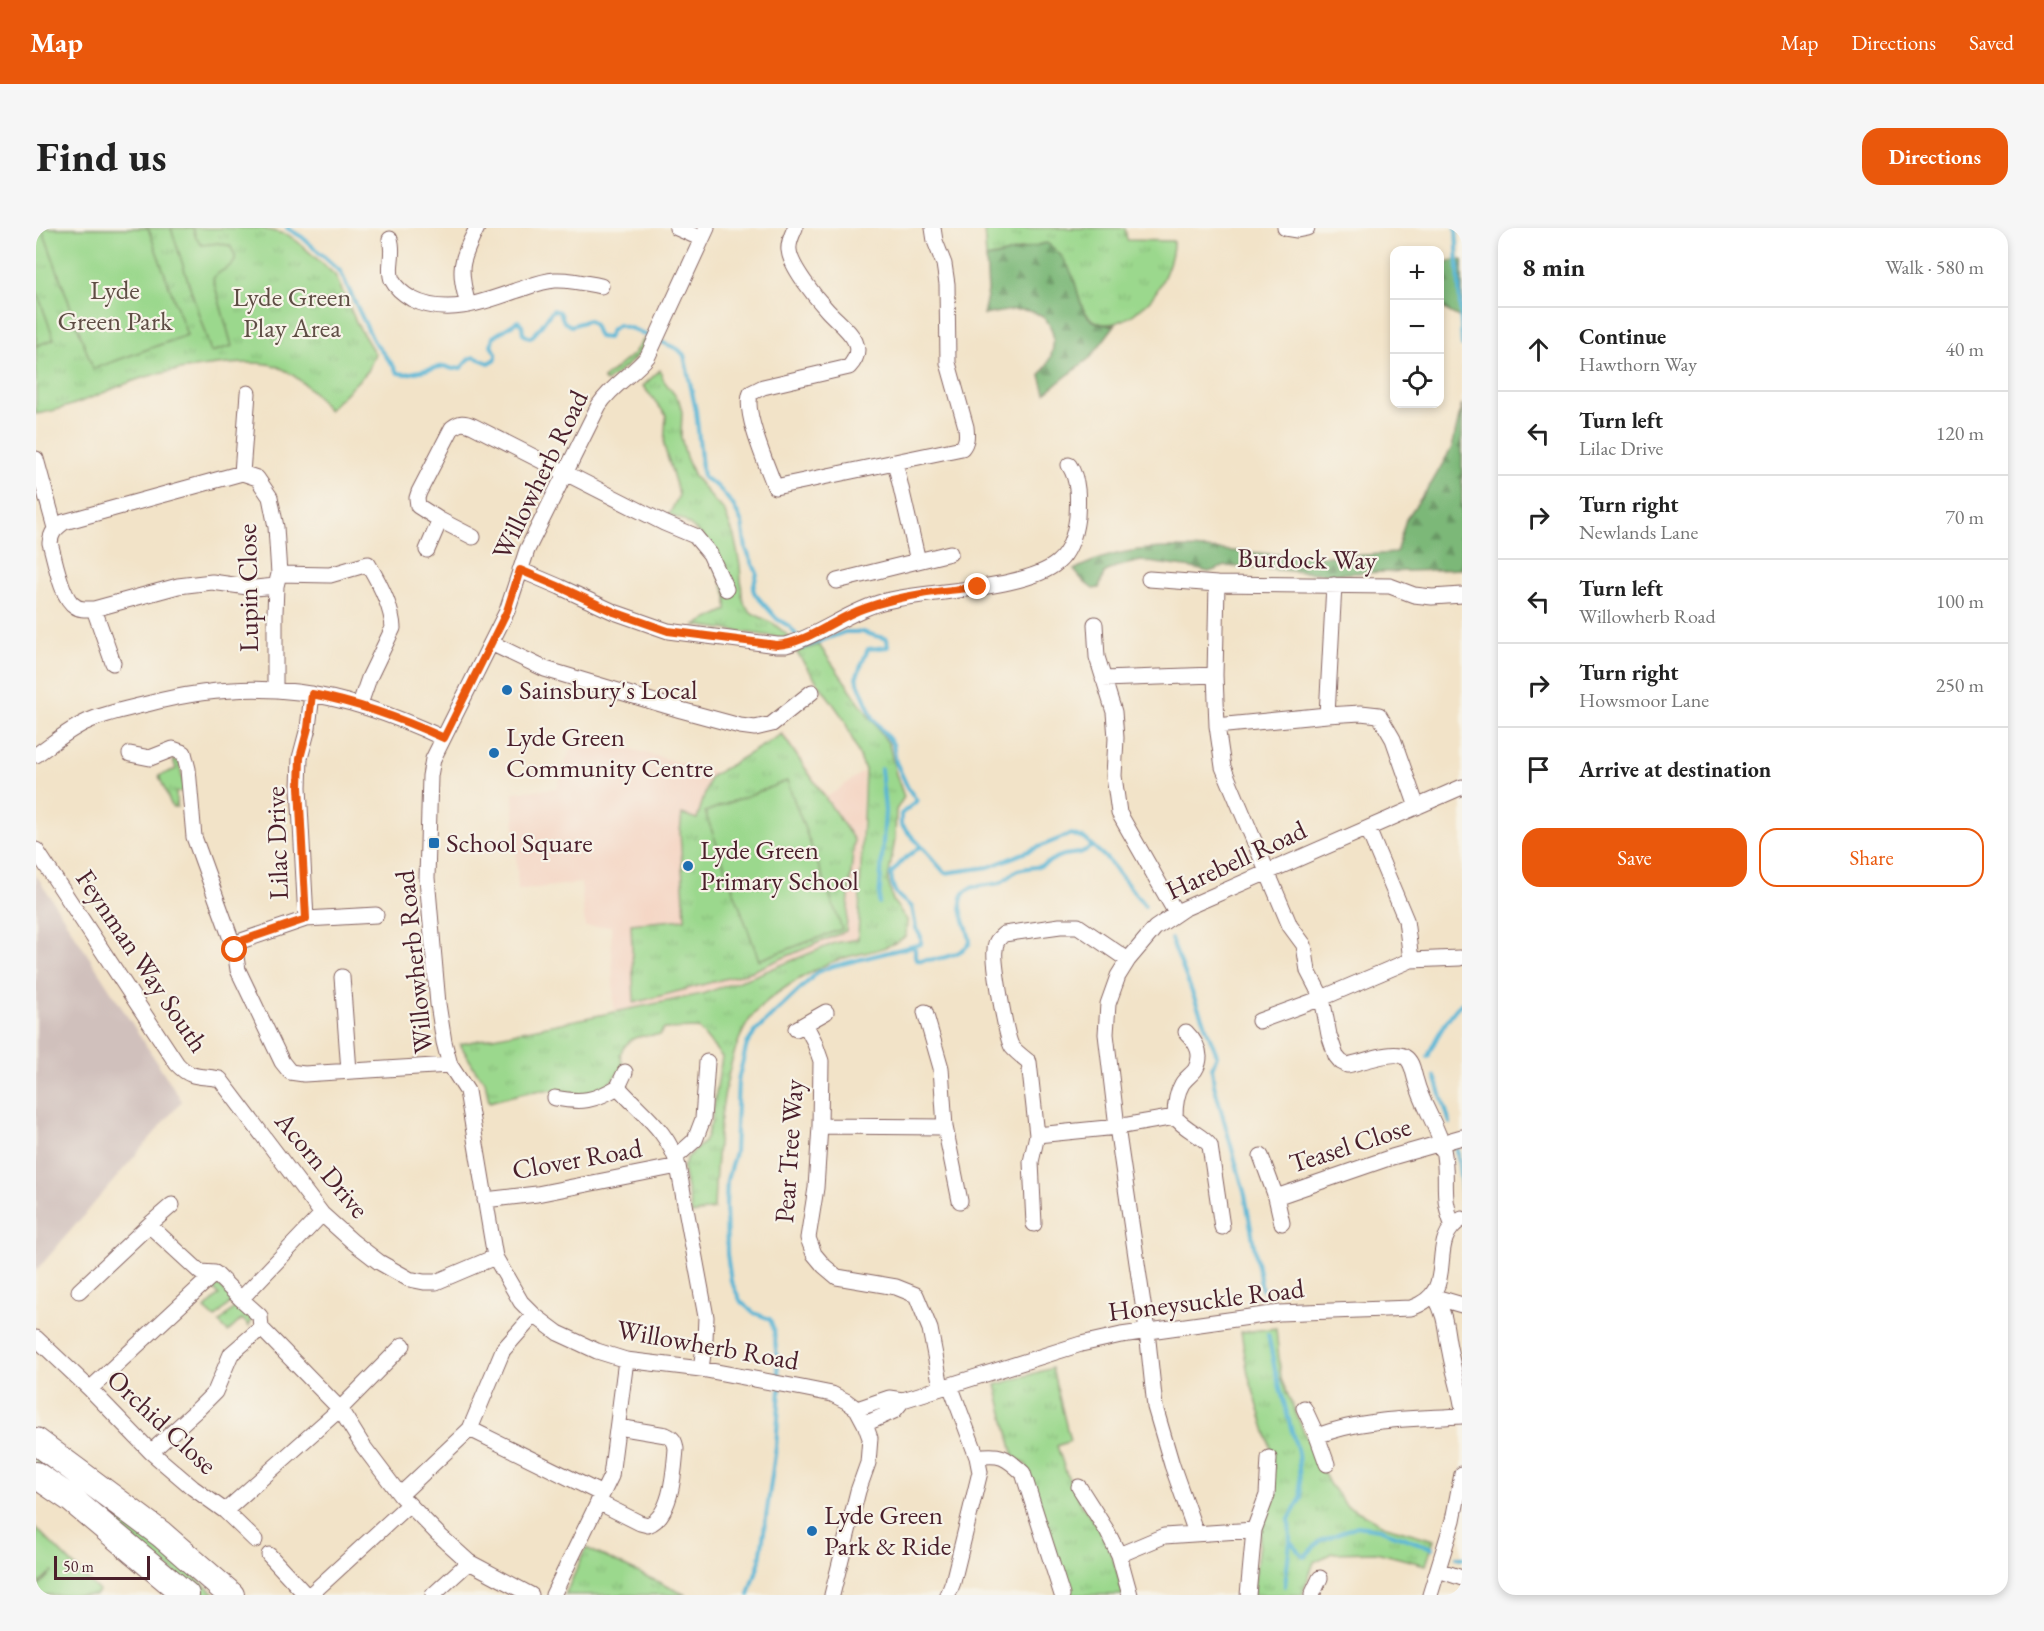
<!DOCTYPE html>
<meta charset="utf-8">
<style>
:root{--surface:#fff;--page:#f6f6f6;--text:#222;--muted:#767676;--line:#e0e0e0;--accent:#ea580c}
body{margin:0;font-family:"EB Garamond",serif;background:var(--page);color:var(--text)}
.controls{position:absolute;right:18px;top:18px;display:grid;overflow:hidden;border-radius:12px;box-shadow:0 3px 9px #0003}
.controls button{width:54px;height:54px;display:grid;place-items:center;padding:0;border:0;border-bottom:2px solid var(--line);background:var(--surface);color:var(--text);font:30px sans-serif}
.scale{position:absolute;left:18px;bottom:15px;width:96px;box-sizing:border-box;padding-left:6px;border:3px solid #4a1f2b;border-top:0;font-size:16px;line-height:21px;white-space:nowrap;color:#4a1f2b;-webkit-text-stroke:4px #f7f3e8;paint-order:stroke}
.stop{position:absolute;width:18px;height:18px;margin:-14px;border:4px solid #ea580c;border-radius:50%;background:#fff}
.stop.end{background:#ea580c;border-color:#fff;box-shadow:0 2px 6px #0008}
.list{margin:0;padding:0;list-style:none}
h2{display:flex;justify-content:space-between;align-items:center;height:78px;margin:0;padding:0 24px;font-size:26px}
h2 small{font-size:20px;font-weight:400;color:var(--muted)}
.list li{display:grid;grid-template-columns:39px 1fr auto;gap:18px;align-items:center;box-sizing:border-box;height:84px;padding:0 24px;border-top:2px solid var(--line)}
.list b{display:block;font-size:22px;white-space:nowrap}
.list p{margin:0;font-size:20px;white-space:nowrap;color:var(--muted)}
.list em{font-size:20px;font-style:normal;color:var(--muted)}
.actions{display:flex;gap:12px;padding:18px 24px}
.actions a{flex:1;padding:14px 0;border:2px solid var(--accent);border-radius:18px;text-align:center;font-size:21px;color:var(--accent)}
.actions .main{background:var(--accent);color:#fff}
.icon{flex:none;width:33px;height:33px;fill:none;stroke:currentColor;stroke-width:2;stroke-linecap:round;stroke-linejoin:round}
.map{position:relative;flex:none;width:1426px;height:1367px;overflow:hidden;border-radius:18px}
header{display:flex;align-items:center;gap:36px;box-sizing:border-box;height:84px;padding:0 30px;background:var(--accent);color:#fff}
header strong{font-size:28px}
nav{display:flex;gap:33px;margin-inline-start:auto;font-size:21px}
.intro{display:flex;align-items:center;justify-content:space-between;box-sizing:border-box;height:144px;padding:0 36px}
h1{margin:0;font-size:42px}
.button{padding:15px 27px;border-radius:18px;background:var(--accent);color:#fff;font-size:21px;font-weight:700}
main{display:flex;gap:36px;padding:0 36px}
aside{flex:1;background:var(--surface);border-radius:18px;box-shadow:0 3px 9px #0003}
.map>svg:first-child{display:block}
</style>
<header>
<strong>Map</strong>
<nav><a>Map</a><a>Directions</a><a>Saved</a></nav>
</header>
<div class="intro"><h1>Find us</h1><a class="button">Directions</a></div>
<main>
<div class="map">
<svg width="1426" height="1367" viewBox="0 0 1426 1367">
<defs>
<pattern id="grass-tufts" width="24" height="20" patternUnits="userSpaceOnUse" patternTransform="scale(1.5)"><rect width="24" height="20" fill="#9bd88d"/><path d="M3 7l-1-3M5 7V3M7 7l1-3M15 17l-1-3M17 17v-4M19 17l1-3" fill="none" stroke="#87b97a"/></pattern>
<pattern id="forest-firs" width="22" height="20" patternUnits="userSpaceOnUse" patternTransform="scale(1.5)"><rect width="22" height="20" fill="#7cb878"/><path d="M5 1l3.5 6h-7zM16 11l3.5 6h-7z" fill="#689563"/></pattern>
</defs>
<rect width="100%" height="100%" fill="#f7f3e8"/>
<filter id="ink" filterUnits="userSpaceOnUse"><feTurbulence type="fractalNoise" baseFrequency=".0167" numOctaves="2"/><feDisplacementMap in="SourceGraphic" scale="12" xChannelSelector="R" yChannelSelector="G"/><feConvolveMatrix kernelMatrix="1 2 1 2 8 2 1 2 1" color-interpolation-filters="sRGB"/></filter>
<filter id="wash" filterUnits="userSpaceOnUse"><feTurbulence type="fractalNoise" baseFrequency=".008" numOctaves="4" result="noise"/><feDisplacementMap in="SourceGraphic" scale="24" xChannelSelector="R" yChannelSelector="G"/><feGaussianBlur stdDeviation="1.35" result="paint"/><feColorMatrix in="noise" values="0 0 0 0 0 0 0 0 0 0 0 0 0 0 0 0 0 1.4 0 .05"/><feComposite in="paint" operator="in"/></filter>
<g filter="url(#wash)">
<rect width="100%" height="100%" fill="#f2e3c8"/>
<path fill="#f4d3c1" d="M 747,504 L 791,569 L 827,544 L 820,710 L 798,714 L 719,746 L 663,765 L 578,783 L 575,698 L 549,699 L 545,655 L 482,662 L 477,564 L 521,560 L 537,512 L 549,516 L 551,509 L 681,545 Z"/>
<path fill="#d0c0bc" d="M 0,647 L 146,873 L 0,1043 Z"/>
<path fill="url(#grass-tufts)" stroke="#727c5c" stroke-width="1.5" d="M 0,0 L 224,0 L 252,7 L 262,14 L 299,47 L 322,98 L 339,126 L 332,143 L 292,182 C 279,165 260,146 240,138 C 217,129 125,143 100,152 C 66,164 35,181 0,186 Z
M 948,0 L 1089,0 L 1091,12 L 1137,13 C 1138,29 1125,61 1113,73 C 1096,90 1068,109 1049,84 C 1042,75 1040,60 1037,49 L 986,20 L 966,28 L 950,30 Z
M 607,112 L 611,113 C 601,132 586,141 570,154 L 567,151 L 597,126 Z
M 624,142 L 628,153 L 643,172 L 646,184 L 645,209 L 650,229 L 658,248 L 680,275 L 688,282 L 698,308 L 704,337 L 706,368 L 709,377 L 716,385 L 738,396 L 756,411 L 659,397 L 691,382 L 691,368 L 667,308 L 647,292 L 633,287 L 643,267 L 628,218 L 630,187 L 607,158 Z
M 783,417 L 853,516 L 860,546 L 868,569 L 860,582 L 859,611 L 852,652 L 857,673 L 871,692 L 870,708 C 847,726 815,724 789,737 C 764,750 736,765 718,786 C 685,824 680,931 678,981 L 656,986 L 647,940 L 651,930 L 669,913 L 675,895 L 686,829 L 662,800 L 627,801 L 624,807 C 604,808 594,806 584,826 L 587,838 C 575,858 556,870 532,866 C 526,865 520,862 513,862 C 496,861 470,870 453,874 L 449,853 L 440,843 L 424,816 L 666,766 L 718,748 L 799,715 L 822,711 L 829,542 L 808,491 L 760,424 Z
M 746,506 L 818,612 L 810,703 L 714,744 L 598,775 L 595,696 L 649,691 L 644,604 L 646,586 L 661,591 L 674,549 Z
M 137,532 L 143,534 L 149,564 L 140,564 L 141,579 L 136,579 L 123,548 L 140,541 Z
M 182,1057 L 197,1072 L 179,1090 L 169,1081 L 183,1067 L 176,1060 Z
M 201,1077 L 216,1092 L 213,1098 L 206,1091 L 192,1104 L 183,1095 Z
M 1240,1100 L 1245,1151 L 1277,1225 L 1294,1257 L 1310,1277 L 1347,1297 L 1398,1312 L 1390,1337 L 1340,1324 L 1296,1325 L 1278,1334 L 1266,1367 L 1217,1367 L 1224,1307 L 1238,1240 L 1234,1217 L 1212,1146 L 1205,1104 Z
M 1016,1140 L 1034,1213 L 1021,1218 L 1031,1247 L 1046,1277 L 1066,1305 L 1077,1330 L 1088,1367 L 1034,1367 L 990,1236 L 978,1229 L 960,1157 Z
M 0,1223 L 59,1266 L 181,1367 L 162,1367 L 140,1346 L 0,1237 Z
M 550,1320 L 650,1367 L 529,1367 Z"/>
<path fill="url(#forest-firs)" stroke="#636c52" stroke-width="1.5" d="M 1011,15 C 1023,23 1032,35 1037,49 C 1044,65 1043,91 1065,96 C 1069,97 1075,97 1079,97 L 1055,129 L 1009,165 L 1004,147 C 1025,123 1023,84 986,82 C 973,81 960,85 947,87 L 952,63 L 950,30 C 971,27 990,19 1011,15 Z
M 1418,32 L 1426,32 L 1426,91 L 1408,81 L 1404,69 L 1404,39 Z
M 1426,176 L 1426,341 L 1295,346 L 1190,338 L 1173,344 L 1156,340 L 1105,333 L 1079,339 L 1068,345 L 1063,360 L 1057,361 L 1048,354 L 1038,342 C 1109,304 1192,326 1268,328 C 1299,329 1330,327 1360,325 L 1370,291 L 1395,256 L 1416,219 Z"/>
<path fill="#9bd88d" stroke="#727c5c" stroke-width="1.5" d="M 6,0 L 112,0 L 151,107 L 57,141 Z
M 135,0 L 157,0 L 160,10 L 166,17 L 183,15 L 194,18 C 210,41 185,37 177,51 L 196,118 L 175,124 Z
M 0,61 L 18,111 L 0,118 Z
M 751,553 L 806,701 L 723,732 L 669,584 Z
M 0,1300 L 63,1363 L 59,1367 L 0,1367 L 0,1361 L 17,1343 L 0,1359 Z"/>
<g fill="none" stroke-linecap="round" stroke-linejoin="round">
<path stroke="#57b5d5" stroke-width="4" d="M 251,0 L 266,9 L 304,43 L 337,112 C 345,124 355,133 362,145 L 370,146 L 408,138 L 417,141 L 425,140 L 433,131 L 438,129 L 453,135 L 460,131 L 460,125 L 455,118 L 457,109 L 482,93 L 486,97 L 487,106 L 494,110 C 504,103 509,91 517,82 L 524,84 L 528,94 L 535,98 L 553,92 L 558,97 L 563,109 L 572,110 L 575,102 L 582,97 L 597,101 L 616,110
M 1420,0 L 1426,118
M 623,113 L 642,121 L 648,127 L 660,183 L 667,249 L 682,259 L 697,277 L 706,295 L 710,321 L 721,345 L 717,361 L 719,366 L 741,391 L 753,398 L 761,408
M 885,618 L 909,645 L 953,639 L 1035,606 L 1049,611 L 1071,631 L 1109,678
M 843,675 L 849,583 L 845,541
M 1135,711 L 1181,827 L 1176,840 L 1178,857 L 1209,967 L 1226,1062
M 879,718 L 879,728 L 881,732 C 898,733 923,729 934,715 C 934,702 923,687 925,674 C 927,654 950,659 963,655 C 971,652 975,645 982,642 C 989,640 994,640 1000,639 C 1008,638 1015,632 1022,629 C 1036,623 1041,630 1056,618
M 1392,829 C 1396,816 1415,783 1426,775
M 1399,848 L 1414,895
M 1421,920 L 1426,964
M 1232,1106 L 1239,1142 L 1262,1225 L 1265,1270 L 1253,1291 L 1254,1313 L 1268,1329 L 1284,1313 L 1321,1298 L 1343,1301 L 1396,1320
M 743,1150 L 738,1103 L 734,1091 L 718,1085 L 705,1074 L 695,1053 L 691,1026 L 690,976 L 691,952 L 699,924 L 702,852 L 711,816 L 720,803 L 782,744 L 794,739 L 885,716 L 885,709 L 880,700 L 876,679 C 861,668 857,666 855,646 L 867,632 L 885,618 L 865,597 L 865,586 L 881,573 L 872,560 L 860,534 L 857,516 L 837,490 L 820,450 L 832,421 L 852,419 L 851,411 L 826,404 L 809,404 L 766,420 L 764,415
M 1421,1329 L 1426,1330
M 1249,1358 L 1254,1313
M 713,1367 L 724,1332 L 740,1219 L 744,1161"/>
</g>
</g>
<g filter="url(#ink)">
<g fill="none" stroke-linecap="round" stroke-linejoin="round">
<defs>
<path id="minor" d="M 641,0 L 666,11
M 671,0 L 612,128 C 597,147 577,156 563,177 L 491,322 L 471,383 L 397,531 L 394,548 L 391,650 L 402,776 L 408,814 L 414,837 L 431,863 L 459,1029 L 485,1074 L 498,1087 L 522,1105 L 561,1123 L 590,1132 L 665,1141 L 766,1160 L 796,1166 L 810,1173 L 821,1181 L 829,1196 L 834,1210 L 832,1235 L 822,1263 L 796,1367
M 759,0 C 756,7 752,15 753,22 C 754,38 780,70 791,82 C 806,99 835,115 813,139 L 727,159 L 715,165 C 706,182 732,240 739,259 L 926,220 C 931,214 931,208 930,199 L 912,135 L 911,56 L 908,36 L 899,13 L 897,0
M 1249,0 L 1261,2 L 1271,0
M 354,11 C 359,25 351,40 356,52 C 360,60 369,67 376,71 C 409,88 446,75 479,63 C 492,59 505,53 519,52 C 533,51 550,55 565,58
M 432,77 C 422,40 424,34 441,0
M 212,165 L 206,245 L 221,250 L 234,269 L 240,299 L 243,346 L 240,358 L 239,385 L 239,461
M 0,231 L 19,300
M 859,234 L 882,333
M 206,245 L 28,294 C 19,301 15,304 14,315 C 19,331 25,370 39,378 C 44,382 51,381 58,381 L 142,358 L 176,354 L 219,360 L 240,358
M 437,309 L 404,292 L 382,278 L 381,270 L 383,264 L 416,200 C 424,194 428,194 437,198 L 628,295 L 659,308 L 674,326 L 690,361
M 391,322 L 404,292
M 484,342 L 524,359 L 578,384 L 632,403 L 741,417 L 750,417 C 783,408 811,384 846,374 C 890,362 991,362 1022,334 C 1035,323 1039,305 1041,289 C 1042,271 1043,252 1033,237
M 243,346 L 294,347 L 332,336 C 343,354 356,378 357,400 L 333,450 L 324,476
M 1113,351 L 1181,356 L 1354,358 L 1378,367 L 1396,369 L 1426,367
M 801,353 L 914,325
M 1181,356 L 1179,447 L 1181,498 L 1187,539 L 1254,698 L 1268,717 L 1272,743 L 1286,770 L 1293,807 L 1300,828 L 1305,834 L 1311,837 C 1325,835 1357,821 1369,829 C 1377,834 1377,845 1380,853 C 1386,877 1402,898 1407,921 C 1413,950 1404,968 1417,998
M 58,381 L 77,435
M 1059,396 L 1061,429 L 1078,484 L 1080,510 L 1078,548 L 1083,585 L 1140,685
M 455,415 L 509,441 L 645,482 L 704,498 L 719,500 L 736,496 L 776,464
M 1067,451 L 1179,447
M 1291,487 L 1298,357
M 1181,498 L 1291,487 L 1325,485 L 1343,487 L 1357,511 L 1381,579
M 94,526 L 114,530 L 137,521 L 148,525 L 152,541 L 158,609 L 199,722
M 0,527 C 16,516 32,502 50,494 C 69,485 91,481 111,476 C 222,447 305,462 407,510
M 1332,601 L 1370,692 L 1375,732
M 0,622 L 141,836 C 156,852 165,847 184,851 L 286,986 L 317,1014 L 343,1034 L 373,1051 L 388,1054 L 400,1054 L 459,1029
M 340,687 L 270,691 L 205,713 L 199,722 L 202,742 L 246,834 L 254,844 L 268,846 L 414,837
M 270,691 L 263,559 L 264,530 L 272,500 L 276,466
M 306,749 L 313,843
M 889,784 L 905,840 L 909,899 L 924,973
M 1223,793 L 1286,770 L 1375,732 L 1424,730
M 769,796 L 778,813 L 785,833 L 784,898 L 780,960 L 772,1010 L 778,1026 L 788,1038 L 801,1049 L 860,1059 L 880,1067 L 894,1101 L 905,1159
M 760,801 L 790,784
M 582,859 L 589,844
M 519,870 C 546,875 558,873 582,859 C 605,885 633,903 642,938 L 670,1089 L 669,1111 L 665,1141
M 1139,889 C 1139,878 1140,866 1146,856 C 1149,851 1155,847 1159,842 C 1168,827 1161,815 1150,804
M 784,898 L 909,899
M 1001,907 L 993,834 C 988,830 980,824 976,819 C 970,810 957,733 959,722 C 959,714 962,711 968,706 L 1024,698 L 1042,698 L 1092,732
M 1225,928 L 1240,969 L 1246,995
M 640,929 L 659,912 L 667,891 L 671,834
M 1240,969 L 1356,929 L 1426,909
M 449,972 L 501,966 L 642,938
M 286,986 L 205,1071 L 224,1088 L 225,1100 L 304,1181 L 327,1218 L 364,1267 L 402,1306 L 433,1334 L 495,1367
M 998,996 L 995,934 L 1001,907 L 1081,899 L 1139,889 C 1149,902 1168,908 1174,918 L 1186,999
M 113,997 L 136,977
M 43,1063 L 113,997 L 164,1044 L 179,1045 L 205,1071
M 1399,1069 C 1411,1089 1409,1102 1414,1124 C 1417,1142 1423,1158 1426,1176
M 1399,1069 L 1426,1077
M 0,1110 L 54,1161 L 115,1224 L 157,1260 L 189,1283 L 219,1312
M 54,1161 L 179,1045
M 1268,1180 L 1281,1208 L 1291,1236
M 821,1181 L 853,1170 L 867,1172
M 829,1196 L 858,1183 L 867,1172 L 1045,1116 L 1085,1107 L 1243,1085 L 1375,1080 C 1426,1063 1387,1014 1426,991
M 434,1201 L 566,1266
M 1281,1208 C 1327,1190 1378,1191 1426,1188
M 115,1224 L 163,1180 L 179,1164 L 195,1126 L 225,1100
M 941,1229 C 964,1225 970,1229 987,1245 L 1026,1367
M 1043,1259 L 1071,1303 L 1083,1327 L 1094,1367
M 364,1267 L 434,1201 L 467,1122 L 498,1087
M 562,1274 L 604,1295 L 612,1297 C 636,1288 638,1243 640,1221 C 639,1213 637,1210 630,1207 L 582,1199
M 189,1283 L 304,1181 L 367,1117
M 1160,1305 L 1136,1237 L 1119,1179 L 1111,1103 L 1081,899 L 1070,806 L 1072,776 L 1082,748 L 1092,732 L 1119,700 L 1147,681 L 1426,559
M 233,1327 L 270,1367
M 1083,1327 L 1128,1308 L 1218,1302
M 1402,1342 L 1426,1350
M 274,1367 L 373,1276
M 397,1367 L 433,1334
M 517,1367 L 575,1248 L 590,1132
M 912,1367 L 917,1354 L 944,1244 L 941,1229 L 914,1157
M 1212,1367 L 1218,1302 L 1231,1267 L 1233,1230
M 1276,1367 L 1284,1350
M 1394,1367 L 1417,1292 L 1426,1246"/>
<path id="trunk" d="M 0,1213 L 125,1306 L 195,1367
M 0,1247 L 35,1271 L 150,1367"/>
</defs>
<use href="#minor" stroke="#856462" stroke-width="17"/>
<use href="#trunk" stroke="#856462" stroke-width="28"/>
<use href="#minor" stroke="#fff" stroke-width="15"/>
<use href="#trunk" stroke="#fff" stroke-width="26"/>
</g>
</g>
<g fill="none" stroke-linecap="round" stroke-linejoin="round" filter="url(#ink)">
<path stroke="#ea580c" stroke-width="8" d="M 199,722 L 205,713 L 270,691 L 263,559 L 264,530 L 272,500 L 276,466 C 323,475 364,490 408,510 L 471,383 L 484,342 L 524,359 L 578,384 L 632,403 L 741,417 C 772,415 799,390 829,380 C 865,367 904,363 942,359"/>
</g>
<g fill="#1f6fb2" stroke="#f7f3e8" stroke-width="2">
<circle cx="471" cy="462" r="6"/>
<circle cx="458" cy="525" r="6"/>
<rect x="392" y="609" width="12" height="12" rx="3"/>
<circle cx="652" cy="638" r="6"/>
<circle cx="776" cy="1303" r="6"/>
</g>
<g text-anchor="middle" stroke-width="4.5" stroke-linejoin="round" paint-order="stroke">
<g font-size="27" fill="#5e4d44" stroke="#f7f3e8">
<text x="79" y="71">Lyde<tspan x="79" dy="31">Green Park</tspan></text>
<text x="256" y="78">Lyde Green<tspan x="256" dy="31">Play Area</tspan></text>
</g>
<g font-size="27" fill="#4a1f2b" stroke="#f7f3e8">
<text transform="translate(504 247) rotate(-64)" y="9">Willowherb Road</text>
<text transform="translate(1271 331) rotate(1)" y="9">Burdock Way</text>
<text transform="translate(212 360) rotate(-91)" y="9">Lupin Close</text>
<text transform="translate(241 615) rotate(-92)" y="9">Lilac Drive</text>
<text transform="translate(1200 632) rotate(-25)" y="9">Harebell Road</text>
<text transform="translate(106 733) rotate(56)" y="9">Feynman Way South</text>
<text transform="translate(378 734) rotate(-96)" y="9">Willowherb Road</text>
<text transform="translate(1314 917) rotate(-18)" y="9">Teasel Close</text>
<text transform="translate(753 923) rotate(-86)" y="9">Pear Tree Way</text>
<text transform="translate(541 931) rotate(-10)" y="9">Clover Road</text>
<text transform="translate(286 937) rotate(50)" y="9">Acorn Drive</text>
<text transform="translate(1170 1072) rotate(-7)" y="9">Honeysuckle Road</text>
<text transform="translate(672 1117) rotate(10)" y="9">Willowherb Road</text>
<text transform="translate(126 1194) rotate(43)" y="9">Orchid Close</text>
</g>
<g font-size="27" fill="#4a1f2b" stroke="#f7f3e8" text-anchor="start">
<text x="483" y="471">Sainsbury's Local</text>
<text x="470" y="518">Lyde Green<tspan x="470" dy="31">Community Centre</tspan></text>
<text x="410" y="624">School Square</text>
<text x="664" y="631">Lyde Green<tspan x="664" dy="31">Primary School</tspan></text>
<text x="788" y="1296">Lyde Green<tspan x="788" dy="31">Park &amp; Ride</tspan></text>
</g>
</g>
</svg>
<div class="controls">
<button>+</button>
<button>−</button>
<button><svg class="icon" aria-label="locate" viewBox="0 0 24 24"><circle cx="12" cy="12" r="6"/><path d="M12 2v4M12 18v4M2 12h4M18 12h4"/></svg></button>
</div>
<div class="scale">50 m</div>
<div class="stop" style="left:199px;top:722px"></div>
<div class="stop end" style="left:942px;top:359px"></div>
</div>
<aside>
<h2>8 min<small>Walk · 580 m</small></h2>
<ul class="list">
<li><svg class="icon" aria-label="ahead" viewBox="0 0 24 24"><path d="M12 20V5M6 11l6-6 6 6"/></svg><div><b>Continue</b><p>Hawthorn Way</p></div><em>40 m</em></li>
<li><svg class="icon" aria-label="left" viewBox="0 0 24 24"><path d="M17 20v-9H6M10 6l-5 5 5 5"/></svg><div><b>Turn left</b><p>Lilac Drive</p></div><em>120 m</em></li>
<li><svg class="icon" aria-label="right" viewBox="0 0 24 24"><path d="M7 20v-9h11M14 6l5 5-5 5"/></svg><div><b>Turn right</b><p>Newlands Lane</p></div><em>70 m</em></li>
<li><svg class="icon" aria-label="left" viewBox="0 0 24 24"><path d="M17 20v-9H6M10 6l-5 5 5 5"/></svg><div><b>Turn left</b><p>Willowherb Road</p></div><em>100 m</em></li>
<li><svg class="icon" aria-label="right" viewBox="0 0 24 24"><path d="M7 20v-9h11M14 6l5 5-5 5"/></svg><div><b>Turn right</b><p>Howsmoor Lane</p></div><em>250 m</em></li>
<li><svg class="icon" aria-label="arrive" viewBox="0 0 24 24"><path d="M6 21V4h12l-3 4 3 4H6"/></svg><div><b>Arrive at destination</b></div></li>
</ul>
<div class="actions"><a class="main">Save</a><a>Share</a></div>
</aside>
</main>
